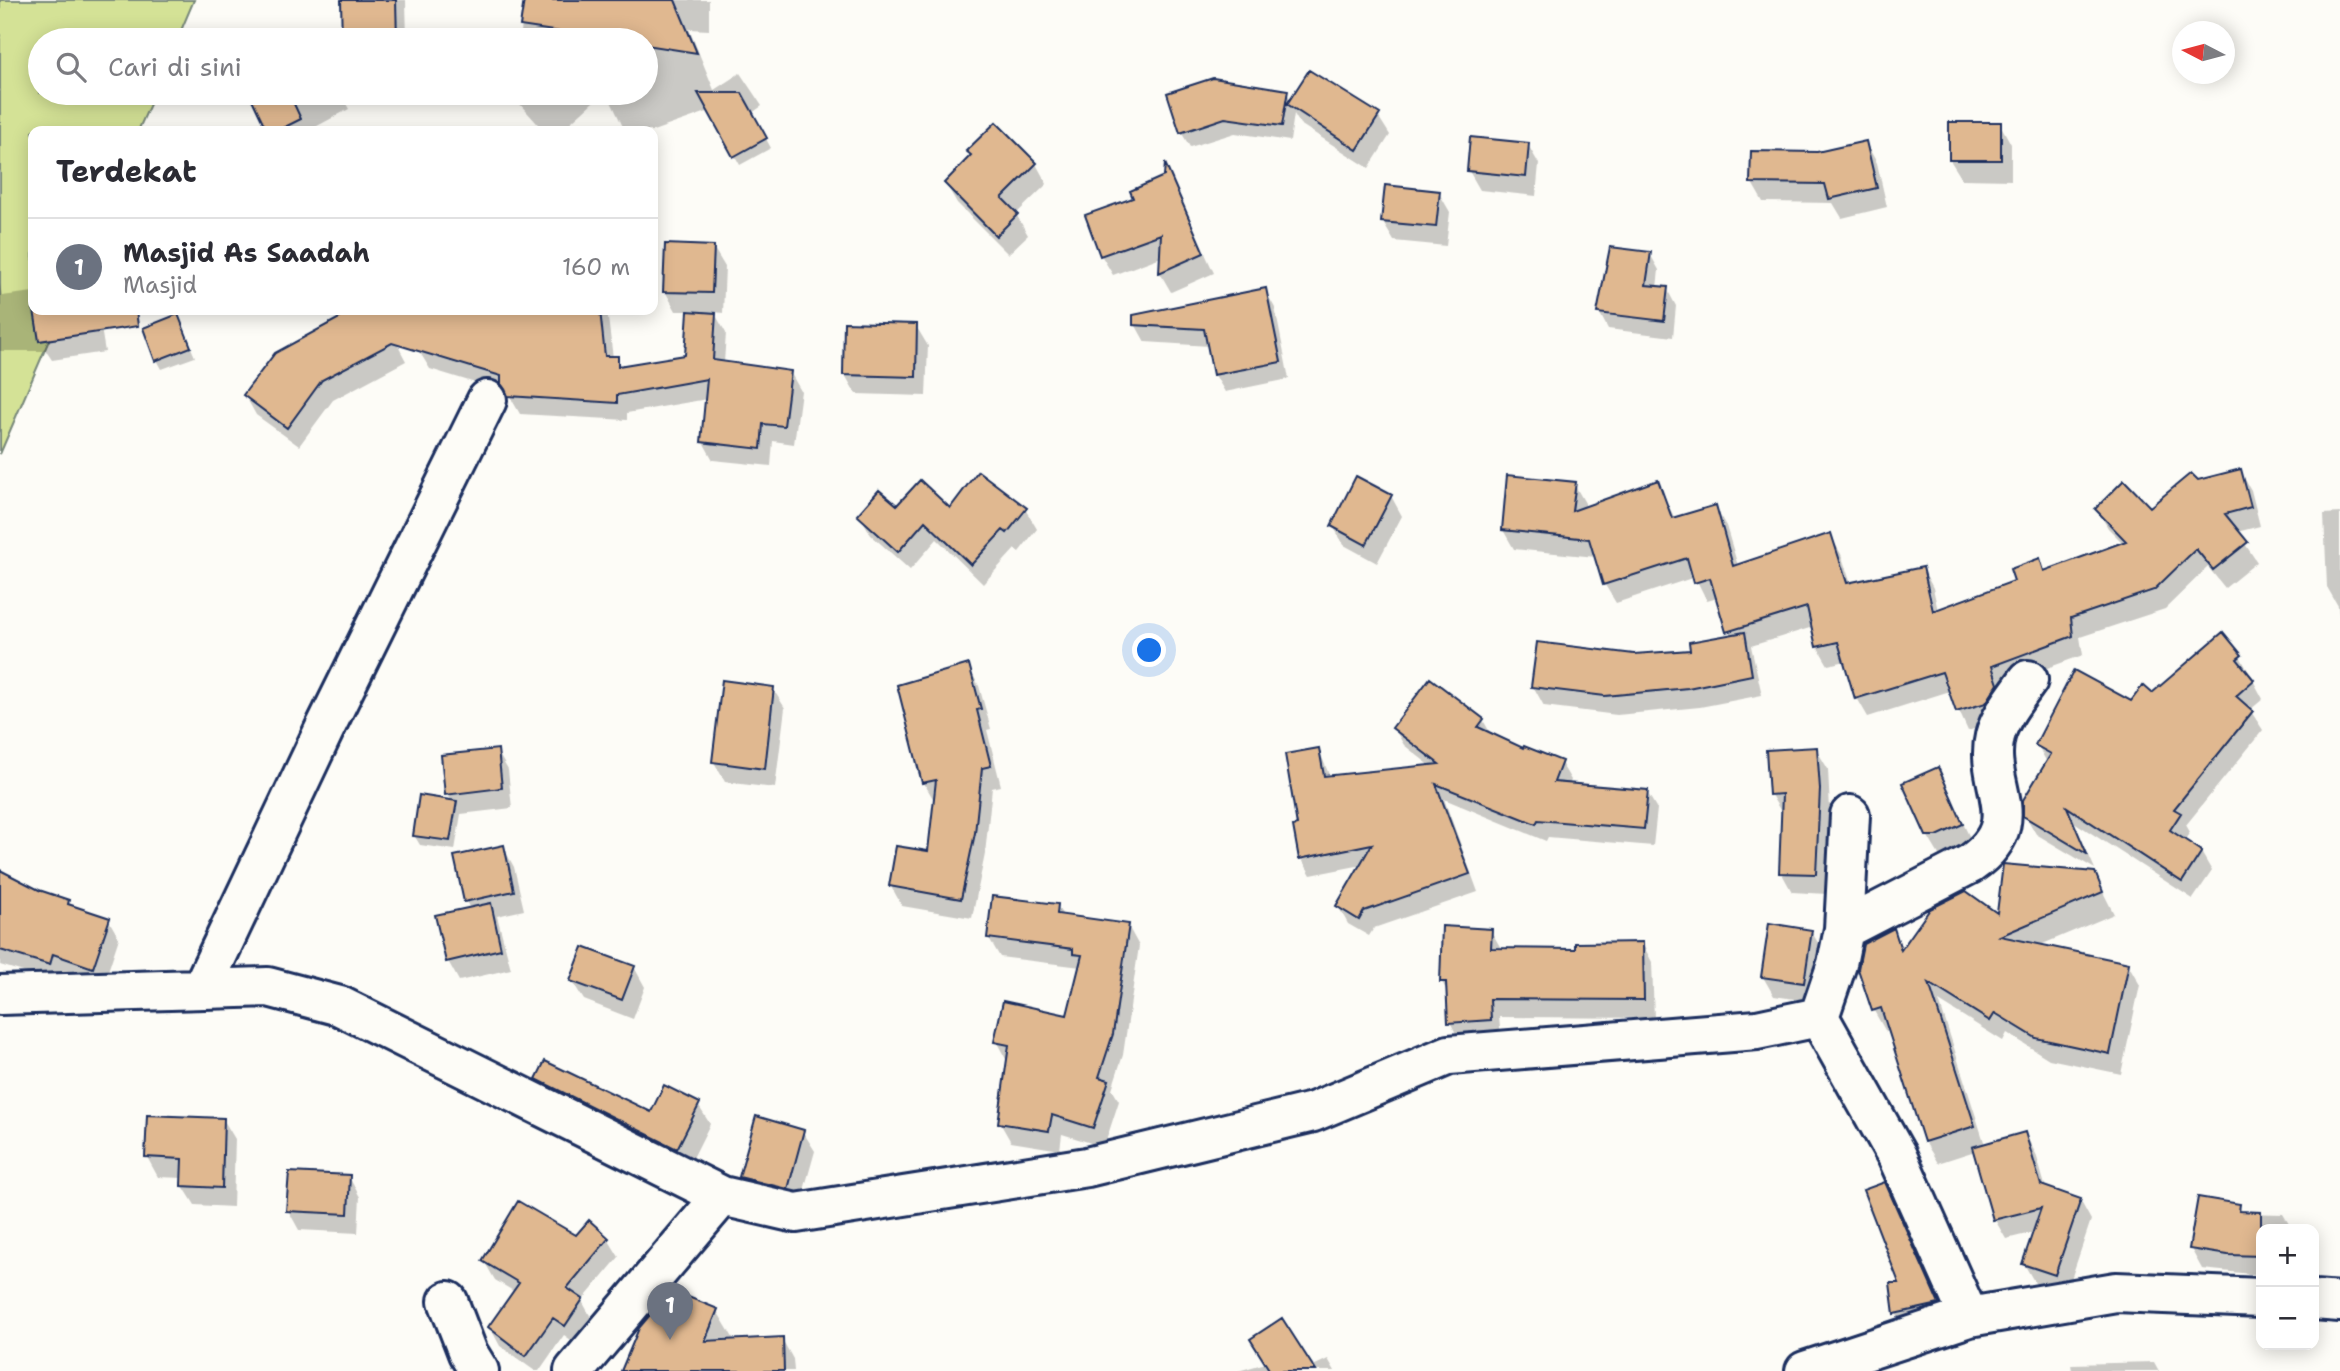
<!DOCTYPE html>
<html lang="id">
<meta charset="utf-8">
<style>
:root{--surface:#fff;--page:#f2f2f3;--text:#2b2b33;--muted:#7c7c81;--line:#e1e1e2;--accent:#1f6fb2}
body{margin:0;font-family:"Shantell Sans",sans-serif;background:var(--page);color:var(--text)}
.controls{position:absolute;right:21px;bottom:21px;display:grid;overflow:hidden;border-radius:14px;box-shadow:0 4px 18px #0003}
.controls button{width:63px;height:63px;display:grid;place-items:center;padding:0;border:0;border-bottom:2px solid var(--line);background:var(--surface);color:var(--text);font:35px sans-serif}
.compass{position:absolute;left:2172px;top:21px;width:63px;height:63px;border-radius:50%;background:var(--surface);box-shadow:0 4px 18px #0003;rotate:276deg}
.you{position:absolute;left:1150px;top:651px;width:24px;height:24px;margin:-18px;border:5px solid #fff;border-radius:50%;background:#1a73e8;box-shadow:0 0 0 10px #1a73e833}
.badge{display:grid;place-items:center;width:46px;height:46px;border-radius:50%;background:var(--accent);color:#fff;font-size:23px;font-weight:700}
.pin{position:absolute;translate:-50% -58px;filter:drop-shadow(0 2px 4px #0008)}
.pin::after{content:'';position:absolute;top:37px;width:24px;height:21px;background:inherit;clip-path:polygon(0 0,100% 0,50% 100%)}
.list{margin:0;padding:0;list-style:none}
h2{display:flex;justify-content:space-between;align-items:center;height:91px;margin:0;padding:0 28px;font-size:30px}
h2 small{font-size:23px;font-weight:400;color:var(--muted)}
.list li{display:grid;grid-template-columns:46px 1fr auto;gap:21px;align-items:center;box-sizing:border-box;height:98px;padding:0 28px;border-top:2px solid var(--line)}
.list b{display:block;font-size:26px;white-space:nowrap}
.list p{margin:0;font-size:23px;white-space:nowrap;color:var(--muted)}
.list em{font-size:23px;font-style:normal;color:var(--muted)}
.icon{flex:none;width:38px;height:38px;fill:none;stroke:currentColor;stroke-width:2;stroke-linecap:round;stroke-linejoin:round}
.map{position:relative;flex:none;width:2340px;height:1371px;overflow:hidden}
.search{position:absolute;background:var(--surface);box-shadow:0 4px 18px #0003;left:28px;top:28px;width:630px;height:77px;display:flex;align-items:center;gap:18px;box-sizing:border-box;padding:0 24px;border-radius:38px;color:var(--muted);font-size:26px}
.panel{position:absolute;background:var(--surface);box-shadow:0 4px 18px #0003;left:28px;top:126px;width:630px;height:189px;border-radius:14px}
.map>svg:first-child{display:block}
</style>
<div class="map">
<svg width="2340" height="1371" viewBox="0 0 2340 1371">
<rect width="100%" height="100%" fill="#fdfcf7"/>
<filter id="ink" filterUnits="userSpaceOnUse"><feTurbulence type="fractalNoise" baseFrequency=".0143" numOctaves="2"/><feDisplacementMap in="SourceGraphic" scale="14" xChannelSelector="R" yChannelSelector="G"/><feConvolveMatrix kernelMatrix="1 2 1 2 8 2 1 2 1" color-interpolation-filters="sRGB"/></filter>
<g filter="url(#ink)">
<path fill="#d4e296" stroke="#78887a" stroke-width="2" d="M 0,0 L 194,0 L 177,40 L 40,40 L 40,93 L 155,93 L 138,131 L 33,131 L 33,310 L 62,310 L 0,454 Z"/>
<path fill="#0003" fill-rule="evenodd" d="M 343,0 L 406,0 L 407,40 L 344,40 Z
M 525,0 L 709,0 L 709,30 L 689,29 L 714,90 L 740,73 L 762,106 L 752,113 L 771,148 L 740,165 L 710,111 L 653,131 L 625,131 L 607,93 L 646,93 L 646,40 L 520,40 Z
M 1286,91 L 1291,100 L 1378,116 L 1390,135 L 1369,168 L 1300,124 L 1294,114 L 1290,141 L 1235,133 L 1190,147 L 1181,132 Z
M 251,93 L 340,93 L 349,109 L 308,131 L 269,131 Z
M 510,93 L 603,93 L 561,131 L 544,131 Z
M 2000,124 L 2011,144 L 2011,180 L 1962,179 L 1950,160 Z
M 1866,143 L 1877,163 L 1887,207 L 1842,218 L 1833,203 L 1763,202 L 1752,183 Z
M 1528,145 L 1539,164 L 1536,196 L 1480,190 L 1469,171 Z
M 969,151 L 1036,164 L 1047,184 L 1016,214 L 1028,235 L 1008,254 L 957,203 L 946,184 L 972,157 Z
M 1166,169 L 1214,273 L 1171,292 L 1160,273 L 1161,257 L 1113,275 L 1101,255 L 1135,199 L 1166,177 Z
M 1439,193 L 1450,212 L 1446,246 L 1394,241 L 1382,221 Z
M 713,247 L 725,267 L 723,313 L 714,312 L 726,333 L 724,363 L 790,372 L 801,391 L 794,444 L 773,441 L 771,466 L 713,460 L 703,442 L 707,399 L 627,413 L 627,420 L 520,414 L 508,393 L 430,369 L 419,351 L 459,320 L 462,310 L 607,310 L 613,358 L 617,358 L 622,367 L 687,357 L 690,311 L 676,311 L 665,291 Z
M 1650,254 L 1659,270 L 1657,288 L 1667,289 L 1676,306 L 1673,337 L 1608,329 L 1599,312 L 1603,281 Z
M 0,284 L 2,296 L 33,292 L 33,310 L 98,310 L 105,352 L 52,360 L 46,351 L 0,351 Z
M 1265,290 L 1275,308 L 1289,379 L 1225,392 L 1215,375 L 1209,346 L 1145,342 L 1135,324 Z
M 358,310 L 379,310 L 406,361 L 333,400 L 299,446 L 256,415 L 245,395 L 276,354 Z
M 178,317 L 195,357 L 162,369 L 157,360 Z
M 916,326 L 928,346 L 926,396 L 856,394 L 845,375 Z
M 2240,471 L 2251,490 L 2260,526 L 2237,532 L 2257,562 L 2225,588 L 2208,567 L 2165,609 L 2080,637 L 2083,655 L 2001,685 L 1996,721 L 1968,731 L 1950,691 L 1868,717 L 1857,698 L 1846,661 L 1828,665 L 1817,646 L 1813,627 L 1751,646 L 1762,695 L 1700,707 L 1617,715 L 1544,706 L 1533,686 L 1634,656 L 1692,651 L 1731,636 L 1718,598 L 1707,601 L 1695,577 L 1616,603 L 1605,585 L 1596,557 L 1514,549 L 1503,530 L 1574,484 L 1585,503 L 1585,509 L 1657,482 L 1675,519 L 1715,507 L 1726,526 L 1738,566 L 1830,535 L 1841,554 L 1851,584 L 1923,569 L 1933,588 L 1938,611 L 2016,582 L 2039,560 L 2046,572 L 2123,543 L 2108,528 L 2097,509 L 2150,510 L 2197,482 ZM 1926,587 L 1929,587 L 1936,620 L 1933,620 Z
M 1391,496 L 1402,516 L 1377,563 L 1344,545 L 1333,526 Z
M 897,508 L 1025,509 L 1037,529 L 1019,552 L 1015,549 L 983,584 L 937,539 L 910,570 L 871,535 L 860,515 Z
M 2340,513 L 2340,626 L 2338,606 L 2327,587 L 2324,514 Z
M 2240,656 L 2263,699 L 2250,710 L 2263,730 L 2186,825 L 2190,832 L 2184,841 L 2201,852 L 2212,871 L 2193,899 L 2074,822 L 2095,869 L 2036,834 L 2025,815 L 2048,764 L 2037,745 Z
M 968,666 L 979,686 L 991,729 L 987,730 L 1001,786 L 992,788 L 985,854 L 972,918 L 902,906 L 891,886 L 929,853 L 935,802 L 924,783 L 899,687 Z
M 773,689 L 785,708 L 775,788 L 725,782 L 714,762 Z
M 1483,720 L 1492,736 L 1525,751 L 1561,763 L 1571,780 L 1569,785 L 1647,792 L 1657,809 L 1653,846 L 1548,837 L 1546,841 L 1444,799 L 1478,892 L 1374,928 L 1369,936 L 1348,924 L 1338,906 L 1362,865 L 1311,875 L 1301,858 L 1299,826 L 1319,750 L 1330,777 L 1432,767 L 1404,745 L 1394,728 Z
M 1816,749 L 1828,769 L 1830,810 L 1827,894 L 1792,892 L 1781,872 L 1783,815 L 1771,795 Z
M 497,751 L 508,770 L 512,808 L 461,814 L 455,850 L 420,845 L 414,835 L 452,802 L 447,794 Z
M 1937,769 L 1973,844 L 1949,855 L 1939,855 L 1927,835 Z
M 503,847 L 514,867 L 524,910 L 497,916 L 511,969 L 459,981 L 448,961 L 470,909 L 466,901 Z
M 0,872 L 38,892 L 68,901 L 72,907 L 108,919 L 119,938 L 103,986 L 63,972 L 60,983 L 0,965 Z
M 2094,874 L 2114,914 L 2038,946 L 2128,964 L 2140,985 L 2121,1074 L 2049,1059 L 2007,1033 L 2003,1041 L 1939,1001 L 1985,1145 L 2025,1134 L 2036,1154 L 2046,1189 L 2080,1200 L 2091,1220 L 2066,1294 L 2035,1283 L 2024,1264 L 2035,1232 L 2006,1239 L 1995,1220 L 1975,1151 L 1938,1163 L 1925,1142 L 1890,1030 L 1886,1032 L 1874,1011 L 1860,969 L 1893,930 L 1904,949 L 1998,916 Z
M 1057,906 L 1064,917 L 1128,926 L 1139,946 L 1123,1055 L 1112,1089 L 1119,1101 L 1104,1147 L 1062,1134 L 1060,1150 L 1011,1142 L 1000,1123 L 1007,1061 L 996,1041 L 1069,1017 L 1081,967 L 1000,957 L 989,938 Z
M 1491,931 L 1502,950 L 1577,951 L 1642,943 L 1652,962 L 1654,1018 L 1499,1017 L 1501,1039 L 1460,1041 L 1450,1022 L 1448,993 L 1442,982 Z
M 1811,931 L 1823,951 L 1815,1002 L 1774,996 L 1763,977 Z
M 634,967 L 645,987 L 633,1019 L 584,1000 L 572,981 Z
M 538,1079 L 651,1114 L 698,1105 L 710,1124 L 688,1168 L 550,1099 Z
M 223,1119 L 235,1139 L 233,1207 L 195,1205 L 183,1186 L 183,1178 L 158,1177 L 147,1157 Z
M 803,1132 L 815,1151 L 799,1208 L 752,1197 L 741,1177 Z
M 349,1177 L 360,1197 L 358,1233 L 299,1230 L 288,1210 Z
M 1884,1184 L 1894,1201 L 1947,1321 L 1906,1330 L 1896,1313 L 1901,1284 Z
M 2239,1205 L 2243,1213 L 2283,1214 L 2292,1229 L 2261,1229 L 2261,1275 L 2202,1269 L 2191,1249 Z
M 576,1237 L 608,1239 L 619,1257 L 582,1301 L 592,1319 L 575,1343 L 564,1335 L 539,1371 L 535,1371 L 500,1346 L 490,1327 L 515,1292 L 495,1280 L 484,1261 Z
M 717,1311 L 735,1341 L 782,1339 L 793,1359 L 794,1371 L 623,1371 Z
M 1328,1359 L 1335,1371 L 1238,1371 L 1266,1363 L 1311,1367 Z
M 2154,1362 L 2159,1371 L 2072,1371 L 2071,1364 Z"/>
<path fill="#e0b890" stroke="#1b2f5e" stroke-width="2" d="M 341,0 L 396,0 L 397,40 L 342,40 Z
M 524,0 L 675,0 L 697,53 L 646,45 L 646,40 L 613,40 L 520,26 Z
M 1309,70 L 1380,114 L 1357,150 L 1287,104 Z
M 1213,78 L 1288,90 L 1282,126 L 1225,118 L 1180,133 L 1167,93 Z
M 249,93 L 289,93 L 301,119 L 277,131 L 267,131 Z
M 698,93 L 742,93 L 767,138 L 733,157 Z
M 996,122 L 1037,163 L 1002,198 L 1018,214 L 996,236 L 944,183 L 971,155 L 966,151 Z
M 1949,122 L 2001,122 L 2001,160 L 1949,160 Z
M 1470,137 L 1529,143 L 1526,177 L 1467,171 Z
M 1866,141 L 1877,188 L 1829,199 L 1825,184 L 1750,183 L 1751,151 L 1817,152 Z
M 1165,163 L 1204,253 L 1159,273 L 1161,234 L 1100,256 L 1085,215 L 1133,198 L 1130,191 L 1164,176 Z
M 1385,185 L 1440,191 L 1436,227 L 1381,222 Z
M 665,244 L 714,246 L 712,293 L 663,292 Z
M 1610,247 L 1651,252 L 1646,285 L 1668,287 L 1664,321 L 1597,313 Z
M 1266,288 L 1281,362 L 1213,375 L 1204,329 L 1133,325 L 1133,315 Z
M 34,310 L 136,310 L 138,326 L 39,341 Z
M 354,310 L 600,310 L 605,356 L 618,356 L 618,366 L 685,355 L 688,311 L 716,313 L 713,360 L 791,371 L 784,426 L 763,424 L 761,449 L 701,442 L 707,379 L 617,395 L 617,403 L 508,396 L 501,384 L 501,376 L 392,343 L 322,380 L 287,428 L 243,395 L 275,353 Z
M 178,314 L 191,347 L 155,361 L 143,328 Z
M 844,322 L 917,324 L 916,377 L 843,375 Z
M 2241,469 L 2251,507 L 2225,514 L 2248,542 L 2213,570 L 2196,549 L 2154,590 L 2071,618 L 2073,636 L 1992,666 L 1998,684 L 1986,703 L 1956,712 L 1942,672 L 1855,699 L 1838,642 L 1816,647 L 1807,607 L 1726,632 L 1710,578 L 1694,583 L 1687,558 L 1603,585 L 1589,539 L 1502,530 L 1507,475 L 1576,482 L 1572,511 L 1658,480 L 1672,518 L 1716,505 L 1733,566 L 1831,533 L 1847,583 L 1923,567 L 1933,611 L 2014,581 L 2010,569 L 2040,558 L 2044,571 L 2126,541 L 2095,509 L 2124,480 L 2150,507 L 2191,473 L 2198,480 Z
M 978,471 L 1027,508 L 1007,533 L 1003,530 L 971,565 L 925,521 L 898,552 L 857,515 L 879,490 L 897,505 L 920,480 L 950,508 Z
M 1356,476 L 1392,495 L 1366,545 L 1331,526 Z
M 1745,632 L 1752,675 L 1688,688 L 1605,696 L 1531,687 L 1537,642 L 1634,654 L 1690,650 L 1689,642 Z
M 2223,632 L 2242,655 L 2237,659 L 2254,680 L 2236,696 L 2253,711 L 2174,809 L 2181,813 L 2170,830 L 2202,851 L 2182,882 L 2067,807 L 2087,854 L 2023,816 L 2023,800 L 2051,754 L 2035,745 L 2074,670 L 2131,701 L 2143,685 L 2152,693 Z
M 969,664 L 981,709 L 977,710 L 991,766 L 982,768 L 975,833 L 961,899 L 889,886 L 896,846 L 928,851 L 936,780 L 922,783 L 897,685 Z
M 1430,678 L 1484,719 L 1478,727 L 1523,748 L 1524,746 L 1562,761 L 1554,782 L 1648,790 L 1644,829 L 1538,820 L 1536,824 L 1436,784 L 1470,874 L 1364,911 L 1359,920 L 1336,906 L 1372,844 L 1299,859 L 1293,826 L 1297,825 L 1285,754 L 1319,748 L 1324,776 L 1439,764 L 1392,728 Z
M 722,680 L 774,687 L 765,769 L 712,762 Z
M 1817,747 L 1820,789 L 1816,874 L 1779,873 L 1782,794 L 1769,795 L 1766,750 Z
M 498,749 L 502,788 L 445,795 L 441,755 Z
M 1938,767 L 1963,824 L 1937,836 L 1926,836 L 1902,783 Z
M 419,795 L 457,801 L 450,841 L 413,836 Z
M 504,845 L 514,891 L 464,902 L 454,856 Z
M 2003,864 L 2095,872 L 2103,892 L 2000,936 L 2129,963 L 2110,1054 L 2036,1038 L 1995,1013 L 1990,1021 L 1929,983 L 1975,1126 L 1924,1142 L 1881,1008 L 1872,1011 L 1858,969 L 1863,944 L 1894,928 L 1901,950 L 1930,909 L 1966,891 L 1997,913 Z
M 0,870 L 39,890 L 69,900 L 68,904 L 110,918 L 93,968 L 53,954 L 50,965 L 0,950 Z
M 992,896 L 1058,904 L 1057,914 L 1129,924 L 1113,1034 L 1099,1077 L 1109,1080 L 1093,1128 L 1052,1115 L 1049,1131 L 998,1123 L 1009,1045 L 994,1042 L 1003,1001 L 1067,1015 L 1082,955 L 1073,954 L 1073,949 L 987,938 Z
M 491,903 L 501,949 L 446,962 L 435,915 Z
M 1769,923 L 1812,930 L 1804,983 L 1761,977 Z
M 1442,926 L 1492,929 L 1491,948 L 1575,949 L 1575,943 L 1643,942 L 1644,1000 L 1490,999 L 1491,1020 L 1448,1023 L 1446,982 L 1440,982 Z
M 583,947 L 635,966 L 622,1000 L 570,981 Z
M 545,1061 L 651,1112 L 664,1085 L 700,1103 L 677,1149 L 536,1079 Z
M 147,1115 L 224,1118 L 222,1188 L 181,1186 L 182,1159 L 145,1157 Z
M 756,1116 L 804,1130 L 788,1189 L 739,1177 Z
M 2025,1132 L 2041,1185 L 2081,1199 L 2055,1275 L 2022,1264 L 2041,1208 L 1993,1220 L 1972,1147 Z
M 289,1172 L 350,1175 L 348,1214 L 286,1211 Z
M 1885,1182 L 1939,1304 L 1894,1314 L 1890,1283 L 1899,1283 L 1863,1190 Z
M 2198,1197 L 2240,1204 L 2239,1211 L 2261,1212 L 2261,1256 L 2228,1255 L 2189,1249 Z
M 518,1201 L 576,1235 L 589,1220 L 609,1238 L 567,1288 L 583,1299 L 565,1326 L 553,1318 L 526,1356 L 488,1327 L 519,1283 L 482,1261 Z
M 671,1290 L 718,1309 L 705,1341 L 783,1337 L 784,1371 L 621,1371 L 639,1328 Z
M 1282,1318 L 1316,1371 L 1270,1371 L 1250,1339 Z"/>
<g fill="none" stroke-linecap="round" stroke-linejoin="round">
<defs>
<path id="minor" d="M 1844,929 L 1970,864 C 2031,822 1983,786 1995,736 C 2000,716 2017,696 2028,680
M 202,988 L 324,730 L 487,400
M 0,995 L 268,987 L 340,1006 L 722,1196 L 796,1213 L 1087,1167 L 1313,1112 L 1449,1055 L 1757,1030 L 1819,1017 L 1897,1156 L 1969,1317
M 1819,1017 L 1837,964 L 1844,929 L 1850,815
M 2314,1300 L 2340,1302
M 448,1301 L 468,1353 L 479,1371
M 574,1371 L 722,1196
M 1805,1371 L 1969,1317 L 2116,1292 L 2261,1298"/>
</defs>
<use href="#minor" stroke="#1b2f5e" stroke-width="44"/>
<use href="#minor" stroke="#fdfcf7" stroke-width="38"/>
</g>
</g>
</svg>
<div class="controls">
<button>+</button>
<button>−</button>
</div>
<svg class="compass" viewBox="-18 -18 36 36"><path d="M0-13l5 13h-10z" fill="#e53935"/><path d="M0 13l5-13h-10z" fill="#7c7c81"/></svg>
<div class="you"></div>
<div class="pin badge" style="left:670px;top:1340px;background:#6b7280">1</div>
<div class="search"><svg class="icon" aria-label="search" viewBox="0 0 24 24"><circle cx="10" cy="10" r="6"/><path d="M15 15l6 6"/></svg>Cari di sini</div>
<section class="panel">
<h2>Terdekat<small></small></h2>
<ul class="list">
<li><span class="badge" style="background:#6b7280">1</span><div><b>Masjid As Saadah</b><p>Masjid</p></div><em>160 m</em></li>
</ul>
</section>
</div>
